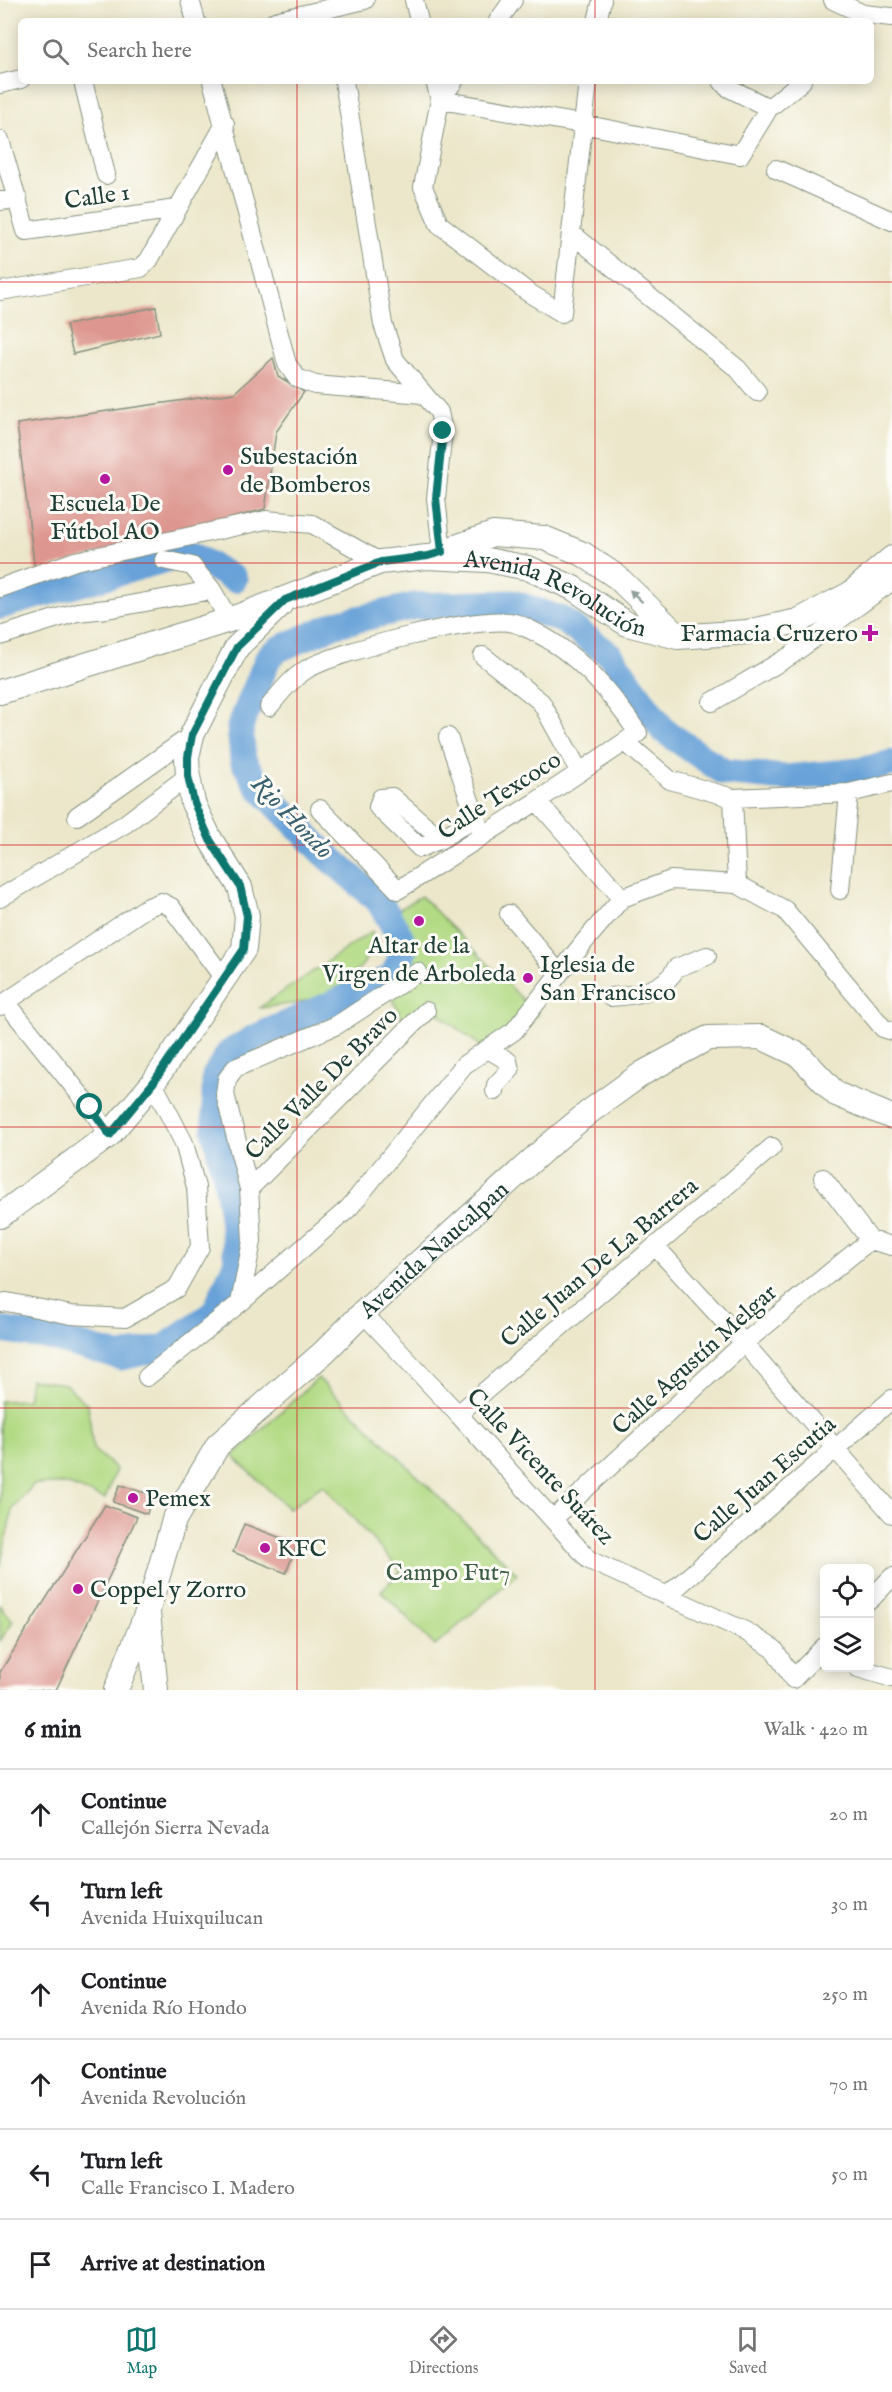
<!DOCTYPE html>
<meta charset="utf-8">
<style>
:root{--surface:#fff;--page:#f6f6f6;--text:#202124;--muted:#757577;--line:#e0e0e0;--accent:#0f766e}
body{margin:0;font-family:"IM FELL English",serif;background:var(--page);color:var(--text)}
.controls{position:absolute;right:18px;bottom:18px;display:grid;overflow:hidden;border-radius:9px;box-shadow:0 3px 15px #0003}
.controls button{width:54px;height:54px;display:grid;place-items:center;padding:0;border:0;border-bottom:2px solid var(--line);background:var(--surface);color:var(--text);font:30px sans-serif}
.stop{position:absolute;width:18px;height:18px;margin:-14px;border:4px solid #0f766e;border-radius:50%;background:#fff}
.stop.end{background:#0f766e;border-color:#fff;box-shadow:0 2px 6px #0008}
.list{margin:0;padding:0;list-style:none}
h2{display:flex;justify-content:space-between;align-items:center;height:78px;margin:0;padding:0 24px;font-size:26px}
h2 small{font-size:20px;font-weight:400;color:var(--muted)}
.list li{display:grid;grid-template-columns:39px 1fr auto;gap:18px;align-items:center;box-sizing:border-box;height:90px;padding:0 24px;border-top:2px solid var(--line)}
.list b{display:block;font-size:22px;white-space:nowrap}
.list p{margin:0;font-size:20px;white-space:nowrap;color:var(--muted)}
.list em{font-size:20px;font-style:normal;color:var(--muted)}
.icon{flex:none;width:33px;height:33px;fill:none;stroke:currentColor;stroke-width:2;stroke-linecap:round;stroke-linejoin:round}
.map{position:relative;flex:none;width:892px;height:1690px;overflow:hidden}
.search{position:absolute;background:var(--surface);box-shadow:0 3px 15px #0003;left:18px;right:18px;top:18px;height:66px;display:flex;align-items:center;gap:15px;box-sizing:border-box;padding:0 21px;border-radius:9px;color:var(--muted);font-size:22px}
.sheet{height:618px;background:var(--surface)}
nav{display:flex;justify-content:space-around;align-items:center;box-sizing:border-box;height:84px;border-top:2px solid var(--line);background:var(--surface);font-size:16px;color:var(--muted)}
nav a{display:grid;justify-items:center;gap:3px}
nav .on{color:var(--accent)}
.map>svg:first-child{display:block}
</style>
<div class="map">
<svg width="892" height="1690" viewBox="0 0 892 1690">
<rect width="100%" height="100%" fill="#fdfcf7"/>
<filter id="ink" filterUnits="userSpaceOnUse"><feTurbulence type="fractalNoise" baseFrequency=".0167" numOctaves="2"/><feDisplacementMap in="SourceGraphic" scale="12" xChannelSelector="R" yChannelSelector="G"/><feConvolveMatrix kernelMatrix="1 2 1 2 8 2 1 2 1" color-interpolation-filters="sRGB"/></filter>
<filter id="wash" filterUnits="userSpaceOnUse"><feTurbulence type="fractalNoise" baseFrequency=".008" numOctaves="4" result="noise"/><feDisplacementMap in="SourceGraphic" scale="24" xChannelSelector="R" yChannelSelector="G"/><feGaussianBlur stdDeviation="1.35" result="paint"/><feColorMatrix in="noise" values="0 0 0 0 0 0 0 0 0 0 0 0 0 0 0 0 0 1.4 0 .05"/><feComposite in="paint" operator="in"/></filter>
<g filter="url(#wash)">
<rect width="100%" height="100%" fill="#ece7cb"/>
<path fill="#b2da84" stroke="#688c5c" stroke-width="1.5" d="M 421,896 L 538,1015 L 510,1036 L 483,1048 L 436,1012 L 409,1029 L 389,994 L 405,984 L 410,961 L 408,933 L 394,912 Z
M 372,931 L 373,940 L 364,963 L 340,990 L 298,1003 L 259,1008 Z
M 318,1378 L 517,1574 L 435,1646 L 381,1591 L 401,1571 L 323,1485 L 289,1509 L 233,1456 Z
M 30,1379 L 65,1384 L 88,1405 L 93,1449 L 116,1469 L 105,1499 L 66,1484 L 34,1484 L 12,1510 L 0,1568 L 0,1401 L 27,1400 Z
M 0,1605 L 13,1621 L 0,1641 Z"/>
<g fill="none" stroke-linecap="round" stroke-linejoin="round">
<path stroke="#68a2d8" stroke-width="27" d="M 0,606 L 188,553 L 234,579
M 0,1330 L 49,1337 L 121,1357 L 166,1347 L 215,1312 L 237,1261 L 229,1192 L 215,1131 L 215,1076 L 229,1053 L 254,1038 L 393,977 L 403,953 L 401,938 L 379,901 L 323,852 L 259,787 L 243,760 L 240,727 L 269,656 L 279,649 L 336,624 L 415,606 L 513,603 L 563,620 L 610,655 L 663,730 L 724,772 L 785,778 L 859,771 L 892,763"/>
</g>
<g id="blocks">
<path fill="#dd9790" d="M 156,307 L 160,333 L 73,354 L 66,325 Z
M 273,358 L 278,376 L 304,392 L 276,432 L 265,509 L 35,571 L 17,424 L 234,393 Z
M 120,1485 L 152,1495 L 147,1514 L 113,1502 Z
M 105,1505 L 137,1517 L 56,1690 L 0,1690 L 0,1672 Z
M 244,1524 L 297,1544 L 286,1573 L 233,1552 Z"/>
</g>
</g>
<g filter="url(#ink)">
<use href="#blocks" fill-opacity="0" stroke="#869280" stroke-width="1.5"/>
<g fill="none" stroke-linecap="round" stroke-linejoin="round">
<defs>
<path id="minor" d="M 190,0 L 196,21
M 414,0 L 419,21
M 833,0 L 863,14 L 892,17
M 275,21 L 365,0
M 498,21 L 513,0
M 597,21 L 602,0
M 83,81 L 106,175
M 212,81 L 287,364 L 297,378 L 315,385 L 423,394
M 344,81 L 383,324 L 395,360 L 439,412 L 443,431 L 436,498 L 442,552
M 435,81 L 440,100 L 423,187 L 439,224 L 529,293 L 562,313 L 588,81
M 722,81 L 727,87 L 769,108
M 0,84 L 21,79
M 440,100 L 582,124 L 740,155 L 769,108 L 802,81
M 440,100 L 454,81
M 0,140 L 26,231 L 176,209
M 776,169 L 892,221
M 0,201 L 18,199
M 571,233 L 738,369 L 757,392
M 0,291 L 141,268 L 149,260 L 225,124
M 164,560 L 192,566 L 212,590 L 229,620
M 0,588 L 75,561 L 266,520 L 312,524 L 380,562
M 0,636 L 77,612 L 107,609 L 212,590
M 483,656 L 541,702 L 579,771
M 712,702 L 790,656 L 892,581
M 269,707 C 280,693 291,679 307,669 C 338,651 481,614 514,623 C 520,624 526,628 531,630 C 577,652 610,691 638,733 L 537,801 L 398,890 L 320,809
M 448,737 L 479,827
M 627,741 L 630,746 L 670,780 L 733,798 L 849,793 L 892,783
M 733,798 L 737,884
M 537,801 L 622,898
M 77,816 L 192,735
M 441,839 L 392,797 L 381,798 L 378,807 L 420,848 L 441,839 L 474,818
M 840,890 L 849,793
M 0,898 L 125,824 L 188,776
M 509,914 L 559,973
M 610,997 C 633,996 665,991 676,968 L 707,956
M 6,1002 L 90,1107 L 109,1135
M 0,1006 L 146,908 L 161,902 L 171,907 L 225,980
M 488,1049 L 508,1061 L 510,1070 L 496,1085 L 495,1091
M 823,1178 L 870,1240 L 892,1246
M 249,1189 L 426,1011
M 655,1246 L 744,1343 L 892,1514
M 0,1303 L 7,1302 L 71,1315 L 125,1318 L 177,1288 L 200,1247 L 196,1187 L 184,1143 L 153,1083
M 240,1303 L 252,1241 L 249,1189 L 225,1094 L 227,1079 L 235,1068 L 337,1025 L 418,972
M 363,1313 L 458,1414 L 589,1560 L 745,1631 L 774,1649 L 793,1679
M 147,1377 L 240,1303 L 349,1208 L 464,1065 L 514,1031 L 585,941 L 622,898 L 671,880 L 737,884 L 785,910 L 883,1028 L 892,1031
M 458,1414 L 772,1147
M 553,1519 L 744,1343 L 870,1240
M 668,1595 L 892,1399
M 870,1600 L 892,1577
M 858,1668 L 892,1678
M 793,1679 L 824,1647"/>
<g id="major">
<path d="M 438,553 L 493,534 L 544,538 L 583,554 L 617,577 L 678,636"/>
<path id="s1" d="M 0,692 L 229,620 L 380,562 L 427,557 L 487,560 L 528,568 L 573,588 L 627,624 L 678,637 L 747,632 L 798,621 L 850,594 L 892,558"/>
<path d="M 0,1216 L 109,1135 L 153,1083 L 244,949 L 247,916 L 240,887 L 210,839 L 193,803 L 188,776 L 187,757 L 192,735 L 237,647 L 280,605"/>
<path d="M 148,1613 L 156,1690"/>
<path id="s2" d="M 116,1690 L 148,1610 L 174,1520 L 218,1445 L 324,1352 L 363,1313 L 547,1147 L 589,1112 L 643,1073 L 708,1038 L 761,1037 L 799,1055 L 836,1094 L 892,1117"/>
</g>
</defs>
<use href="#minor" stroke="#869280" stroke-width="20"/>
<use href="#major" stroke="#869280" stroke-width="26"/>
<use href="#minor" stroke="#fff" stroke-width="18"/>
<use href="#major" stroke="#fff" stroke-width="24"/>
</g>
<defs><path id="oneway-solid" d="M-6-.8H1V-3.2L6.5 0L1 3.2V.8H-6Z" transform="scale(1.5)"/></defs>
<use fill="#8f9e9a" href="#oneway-solid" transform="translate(636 596) rotate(-136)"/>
</g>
<g fill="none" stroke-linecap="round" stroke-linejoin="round" filter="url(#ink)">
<path stroke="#0f766e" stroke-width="8" d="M 90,1107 L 110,1135 L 153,1083 L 244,949 L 247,916 L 240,886 L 210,840 L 194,803 L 188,776 L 188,757 L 192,735 L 237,647 L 285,600 L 381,562 L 428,556 L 442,552 L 436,498 L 443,431"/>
</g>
<path fill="none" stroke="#d62828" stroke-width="1.5" stroke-opacity="0.55" d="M 297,0 L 297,21M 595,0 L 595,21M 297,81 L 297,1690M 595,81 L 595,1690M 0,282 L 892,282M 0,563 L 892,563M 0,845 L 892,845M 0,1127 L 892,1127M 0,1408 L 892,1408"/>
<g fill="#b5179e" stroke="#fdfcf7" stroke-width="2">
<circle cx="228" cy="470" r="6"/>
<circle cx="105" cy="479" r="6"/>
<path d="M867 624h6v6h6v6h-6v6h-6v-6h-6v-6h6z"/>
<circle cx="419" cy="921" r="6"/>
<circle cx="528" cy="978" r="6"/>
<circle cx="133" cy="1498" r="6"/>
<circle cx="265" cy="1548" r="6"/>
<circle cx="78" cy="1589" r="6"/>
</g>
<g text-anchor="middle" stroke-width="6" stroke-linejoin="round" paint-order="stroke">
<g font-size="24" fill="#1f3d34" stroke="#fdfcf7">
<text transform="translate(97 196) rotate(-8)" y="8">Calle 1</text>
<text dy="8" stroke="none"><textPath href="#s1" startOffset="585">Avenida Revolución</textPath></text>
<text transform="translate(499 795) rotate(-33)" y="8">Calle Texcoco</text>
<text transform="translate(321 1083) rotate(-45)" y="8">Calle Valle De Bravo</text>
<text dy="8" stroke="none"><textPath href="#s2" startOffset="558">Avenida Naucalpan</textPath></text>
<text transform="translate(599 1262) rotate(-40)" y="8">Calle Juan De La Barrera</text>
<text transform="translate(694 1359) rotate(-42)" y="8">Calle Agustín Melgar</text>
<text transform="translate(541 1466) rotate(47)" y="8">Calle Vicente Suárez</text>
<text transform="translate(764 1479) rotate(-41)" y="8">Calle Juan Escutia</text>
</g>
<g font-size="24" fill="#1f3d34" stroke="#fdfcf7" text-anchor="start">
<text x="240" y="464">Subestación<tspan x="240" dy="28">de Bomberos</tspan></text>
<text x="105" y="511" text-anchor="middle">Escuela De<tspan x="105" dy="28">Fútbol AO</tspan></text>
<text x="858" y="641" text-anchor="end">Farmacia Cruzero</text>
<text x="419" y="953" text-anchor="middle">Altar de la<tspan x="419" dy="28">Virgen de Arboleda</tspan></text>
<text x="540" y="972">Iglesia de<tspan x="540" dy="28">San Francisco</tspan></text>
<text x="145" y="1506">Pemex</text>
<text x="277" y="1556">KFC</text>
<text x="90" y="1597">Coppel y Zorro</text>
</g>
<g font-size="24" fill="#3c5c44" stroke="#fdfcf7">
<text x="448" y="1580">Campo Fut7</text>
</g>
<g font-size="26" font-style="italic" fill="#39606d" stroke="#fdfcf7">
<text transform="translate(293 816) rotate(46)" y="9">Rio Hondo</text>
</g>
</g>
</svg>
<div class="controls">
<button><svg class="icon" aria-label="locate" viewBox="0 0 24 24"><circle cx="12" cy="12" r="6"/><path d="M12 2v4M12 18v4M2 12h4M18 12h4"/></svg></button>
<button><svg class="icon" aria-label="layers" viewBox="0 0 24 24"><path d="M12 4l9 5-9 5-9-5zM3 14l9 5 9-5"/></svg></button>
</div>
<div class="stop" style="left:90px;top:1107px"></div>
<div class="stop end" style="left:443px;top:431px"></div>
<div class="search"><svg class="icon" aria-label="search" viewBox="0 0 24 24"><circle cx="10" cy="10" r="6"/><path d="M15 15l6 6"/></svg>Search here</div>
</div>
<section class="sheet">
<h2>6 min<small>Walk · 420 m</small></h2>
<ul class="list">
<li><svg class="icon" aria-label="ahead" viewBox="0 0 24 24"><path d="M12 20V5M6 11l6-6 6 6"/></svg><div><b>Continue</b><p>Callejón Sierra Nevada</p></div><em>20 m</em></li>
<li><svg class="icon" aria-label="left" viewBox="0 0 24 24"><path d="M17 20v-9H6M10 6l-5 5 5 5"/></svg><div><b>Turn left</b><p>Avenida Huixquilucan</p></div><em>30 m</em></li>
<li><svg class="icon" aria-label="ahead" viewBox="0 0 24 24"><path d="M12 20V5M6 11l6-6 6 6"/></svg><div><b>Continue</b><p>Avenida Río Hondo</p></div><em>250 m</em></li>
<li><svg class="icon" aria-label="ahead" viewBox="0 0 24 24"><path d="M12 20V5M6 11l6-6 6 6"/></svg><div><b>Continue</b><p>Avenida Revolución</p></div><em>70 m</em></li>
<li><svg class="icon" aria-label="left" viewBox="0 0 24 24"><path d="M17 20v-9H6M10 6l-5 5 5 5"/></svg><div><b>Turn left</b><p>Calle Francisco I. Madero</p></div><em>50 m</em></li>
<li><svg class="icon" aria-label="arrive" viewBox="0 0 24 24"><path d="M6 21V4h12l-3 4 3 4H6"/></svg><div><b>Arrive at destination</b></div></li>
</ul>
</section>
<nav>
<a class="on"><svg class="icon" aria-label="map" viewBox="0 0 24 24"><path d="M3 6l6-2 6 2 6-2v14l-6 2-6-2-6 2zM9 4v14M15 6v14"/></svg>Map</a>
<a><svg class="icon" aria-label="directions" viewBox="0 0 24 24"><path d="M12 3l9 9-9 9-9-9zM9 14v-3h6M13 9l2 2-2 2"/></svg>Directions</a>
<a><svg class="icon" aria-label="saved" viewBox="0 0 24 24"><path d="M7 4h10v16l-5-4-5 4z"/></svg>Saved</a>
</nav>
